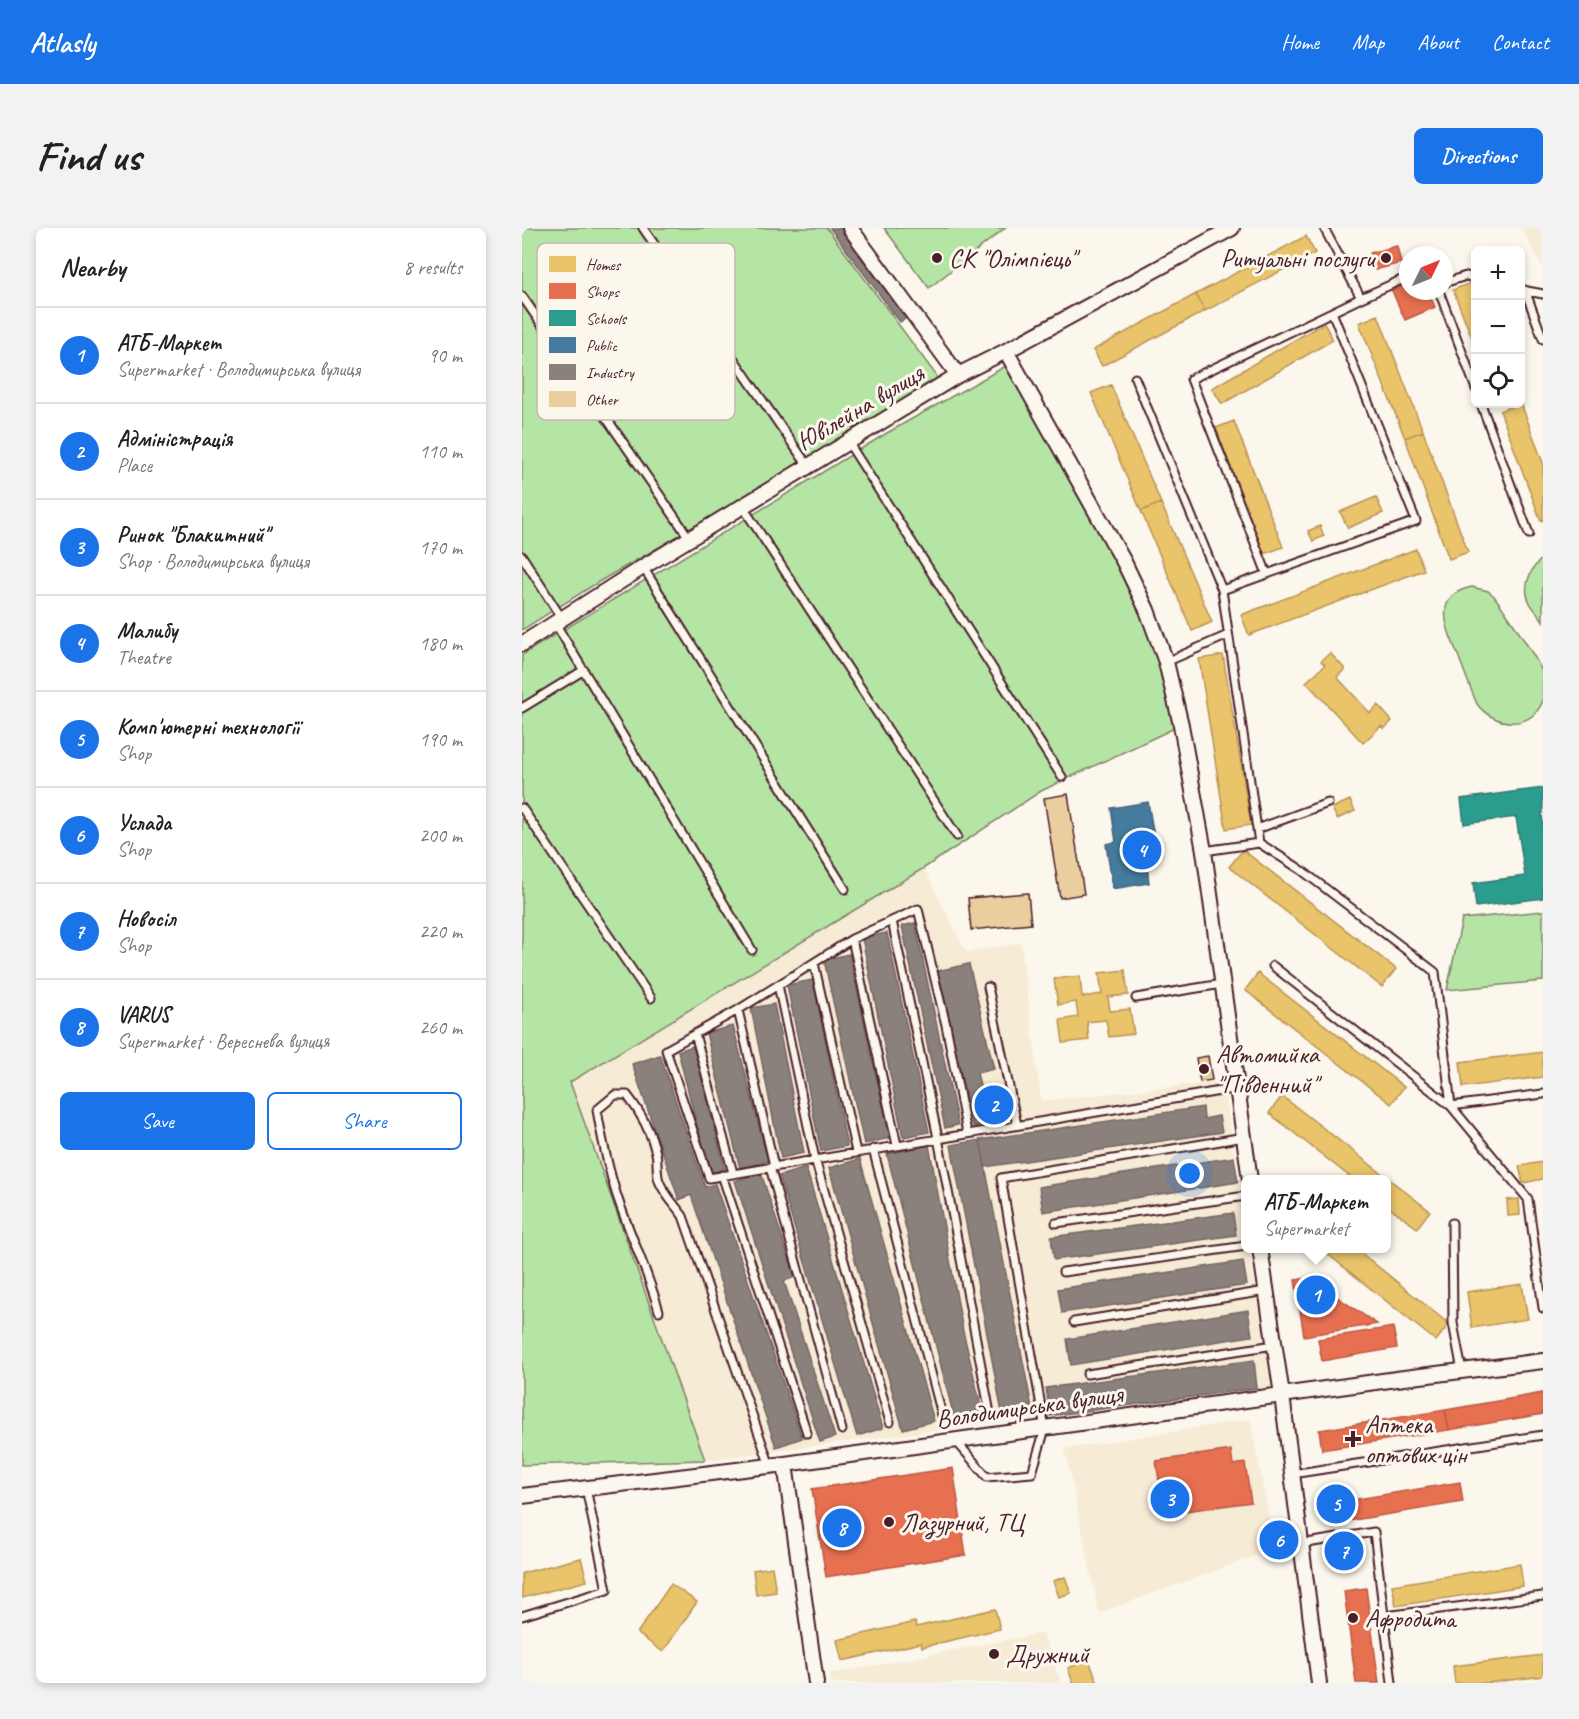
<!DOCTYPE html>
<meta charset="utf-8">
<style>
:root{--surface:#fff;--page:#f2f2f2;--text:#222;--muted:#767676;--line:#e0e0e0;--accent:#1a73e8}
body{margin:0;font-family:Caveat,sans-serif;background:var(--page);color:var(--text)}
.controls{position:absolute;right:18px;top:18px;display:grid;overflow:hidden;border-radius:9px;box-shadow:0 3px 9px #0003}
.controls button{width:54px;height:54px;display:grid;place-items:center;padding:0;border:0;border-bottom:2px solid var(--line);background:var(--surface);color:var(--text);font:30px sans-serif}
.compass{position:absolute;left:877px;top:18px;width:54px;height:54px;border-radius:50%;background:var(--surface);box-shadow:0 3px 9px #0003;rotate:47deg}
.you{position:absolute;left:668px;top:946px;width:21px;height:21px;margin:-15px;border:4px solid #fff;border-radius:50%;background:#1a73e8;box-shadow:0 0 0 9px #1a73e833}
.badge{display:grid;place-items:center;width:39px;height:39px;border-radius:50%;background:var(--accent);color:#fff;font-size:20px;font-weight:700}
.pin{position:absolute;translate:-50% -50%;border:3px solid #fff;box-shadow:0 2px 6px #0006}
.popup{position:absolute;left:719px;top:947px;width:150px;height:78px;box-sizing:border-box;display:grid;place-content:center;border-radius:9px;background:var(--surface);filter:drop-shadow(0 2px 4px #0005);font-size:20px;white-space:nowrap;color:var(--muted)}
.popup b{font-size:22px;color:var(--text)}
.popup::after{content:'';position:absolute;left:50%;top:100%;margin-left:-12px;border:12px solid transparent;border-top-color:var(--surface)}
.list{margin:0;padding:0;list-style:none}
h2{display:flex;justify-content:space-between;align-items:center;height:78px;margin:0;padding:0 24px;font-size:26px}
h2 small{font-size:20px;font-weight:400;color:var(--muted)}
.list li{display:grid;grid-template-columns:39px 1fr auto;gap:18px;align-items:center;box-sizing:border-box;height:96px;padding:0 24px;border-top:2px solid var(--line)}
.list b{display:block;font-size:22px;white-space:nowrap}
.list p{margin:0;font-size:20px;white-space:nowrap;color:var(--muted)}
.list em{font-size:20px;font-style:normal;color:var(--muted)}
.actions{display:flex;gap:12px;padding:18px 24px}
.actions a{flex:1;padding:14px 0;border:2px solid var(--accent);border-radius:9px;text-align:center;font-size:21px;color:var(--accent)}
.actions .main{background:var(--accent);color:#fff}
.icon{flex:none;width:33px;height:33px;fill:none;stroke:currentColor;stroke-width:2;stroke-linecap:round;stroke-linejoin:round}
.map{position:relative;flex:none;width:1021px;height:1455px;overflow:hidden;border-radius:9px}
header{display:flex;align-items:center;gap:36px;box-sizing:border-box;height:84px;padding:0 30px;background:var(--accent);color:#fff}
header strong{font-size:28px}
nav{display:flex;gap:33px;margin-inline-start:auto;font-size:21px}
.intro{display:flex;align-items:center;justify-content:space-between;box-sizing:border-box;height:144px;padding:0 36px}
h1{margin:0;font-size:42px}
.button{padding:15px 27px;border-radius:9px;background:var(--accent);color:#fff;font-size:21px;font-weight:700}
main{display:flex;gap:36px;padding:0 36px}
aside{flex:1;background:var(--surface);border-radius:9px;box-shadow:0 3px 9px #0003}
.map>svg:first-child{display:block}
</style>
<header>
<strong>Atlasly</strong>
<nav><a>Home</a><a>Map</a><a>About</a><a>Contact</a></nav>
</header>
<div class="intro"><h1>Find us</h1><a class="button">Directions</a></div>
<main>
<aside>
<h2>Nearby<small>8 results</small></h2>
<ul class="list">
<li><span class="badge">1</span><div><b>АТБ-Маркет</b><p>Supermarket · Володимирська вулиця</p></div><em>90 m</em></li>
<li><span class="badge">2</span><div><b>Адміністрація</b><p>Place</p></div><em>110 m</em></li>
<li><span class="badge">3</span><div><b>Ринок &quot;Блакитний&quot;</b><p>Shop · Володимирська вулиця</p></div><em>170 m</em></li>
<li><span class="badge">4</span><div><b>Малибу</b><p>Theatre</p></div><em>180 m</em></li>
<li><span class="badge">5</span><div><b>Комп'ютерні технології</b><p>Shop</p></div><em>190 m</em></li>
<li><span class="badge">6</span><div><b>Услада</b><p>Shop</p></div><em>200 m</em></li>
<li><span class="badge">7</span><div><b>Новосіл</b><p>Shop</p></div><em>220 m</em></li>
<li><span class="badge">8</span><div><b>VARUS</b><p>Supermarket · Вереснева вулиця</p></div><em>260 m</em></li>
</ul>
<div class="actions"><a class="main">Save</a><a>Share</a></div>
</aside>
<div class="map">
<svg width="1021" height="1455" viewBox="0 0 1021 1455">
<rect width="100%" height="100%" fill="#fbf7ec"/>
<filter id="ink" filterUnits="userSpaceOnUse"><feTurbulence type="fractalNoise" baseFrequency=".0167" numOctaves="2"/><feDisplacementMap in="SourceGraphic" scale="12" xChannelSelector="R" yChannelSelector="G"/><feConvolveMatrix kernelMatrix="1 2 1 2 8 2 1 2 1" color-interpolation-filters="sRGB"/></filter>
<g filter="url(#ink)">
<path fill="#f6ebd5" d="M 999,0 L 1021,0 L 1021,40 Z
M 402,640 L 444,724 L 499,715 L 519,873 L 701,853 L 723,997 L 724,1020 L 727,1021 L 750,1159 L 183,1232 L 48,854 Z
M 728,1191 L 753,1321 L 577,1385 L 543,1221 Z
M 521,1405 L 539,1455 L 309,1455 L 308,1446 Z"/>
<path fill="#b5e5a5" stroke="#808268" stroke-width="1.5" d="M 0,0 L 305,0 L 414,147 L 415,155 L 285,234 L 78,353 L 0,402 Z
M 362,0 L 483,0 L 407,60 Z
M 489,135 L 602,334 L 659,497 L 519,563 L 402,640 L 48,854 L 183,1232 L 0,1237 L 0,427 L 365,205 Z
M 1021,330 L 1021,393 C 1017,386 1010,380 1007,373 C 1000,358 1009,339 1021,330 Z
M 950,359 L 966,363 L 972,368 C 981,380 1020,437 1021,447 C 1021,455 1021,468 1020,475 C 1007,504 970,497 955,476 C 948,460 942,443 936,427 C 925,401 909,367 950,359 Z
M 1021,683 L 1021,753 L 925,762 L 940,691 Z"/>
<path fill="#e9c46a" stroke="#b99257" stroke-width="1.5" d="M 784,8 L 793,25 L 683,83 L 674,66 Z
M 951,54 L 954,60 L 954,120 L 931,62 Z
M 674,66 L 683,83 L 580,138 L 571,122 Z
M 856,87 L 901,203 L 883,210 L 837,95 Z
M 802,95 L 811,112 L 700,176 L 690,160 Z
M 589,157 L 639,275 L 619,283 L 569,165 Z
M 999,175 L 1021,235 L 1021,292 L 1019,293 L 978,183 Z
M 712,193 L 761,319 L 742,326 L 694,200 Z
M 901,203 L 946,324 L 927,331 L 883,210 Z
M 854,269 L 861,285 L 826,300 L 818,284 Z
M 639,275 L 690,394 L 670,403 L 619,283 Z
M 798,298 L 802,308 L 791,313 L 786,303 Z
M 894,321 L 902,342 L 727,407 L 719,387 Z
M 808,425 L 823,441 L 815,449 L 848,485 L 856,477 L 870,493 L 862,501 L 859,498 L 841,515 L 784,454 L 803,437 L 799,433 Z
M 701,427 L 729,597 L 704,601 L 677,431 Z
M 828,572 L 833,583 L 815,591 L 810,580 Z
M 721,622 L 874,741 L 860,759 L 707,639 Z
M 603,742 L 606,767 L 586,769 L 588,783 L 608,781 L 612,806 L 587,809 L 584,792 L 565,794 L 567,812 L 541,815 L 538,792 L 556,789 L 554,774 L 536,777 L 532,751 L 558,748 L 560,769 L 580,766 L 577,745 Z
M 736,745 L 882,859 L 869,876 L 723,762 Z
M 1021,824 L 1021,849 L 941,859 L 938,834 Z
M 760,868 L 908,983 L 895,1000 L 864,977 L 864,952 L 832,952 L 747,885 Z
M 1021,934 L 1021,951 L 1001,955 L 997,938 Z
M 997,971 L 998,987 L 986,988 L 985,972 Z
M 798,1020 L 833,1020 L 927,1096 L 914,1113 Z
M 1000,1056 L 1006,1091 L 950,1100 L 945,1064 Z
M 59,1330 L 65,1353 L 0,1370 L 0,1345 Z
M 998,1336 L 1001,1358 L 874,1378 L 870,1357 Z
M 250,1339 L 254,1364 L 234,1367 L 231,1342 Z
M 543,1349 L 549,1365 L 537,1369 L 531,1353 Z
M 149,1356 L 175,1374 L 141,1424 L 115,1405 Z
M 473,1381 L 478,1401 L 400,1419 L 399,1415 L 320,1433 L 315,1412 L 393,1394 L 394,1399 Z
M 1021,1427 L 1021,1448 L 964,1455 L 933,1455 L 931,1438 Z
M 567,1432 L 576,1455 L 551,1455 L 546,1440 Z"/>
<path fill="#e76f51" stroke="#b85746" stroke-width="1.5" d="M 875,18 L 879,35 L 853,42 L 848,25 Z
M 886,56 L 886,63 L 906,63 L 913,79 L 883,92 L 870,63 Z
M 787,1050 L 855,1096 L 782,1108 L 773,1052 Z
M 871,1099 L 875,1120 L 800,1133 L 796,1111 Z
M 1021,1165 L 1021,1186 L 927,1202 L 923,1182 Z
M 923,1182 L 927,1202 L 800,1222 L 797,1202 Z
M 709,1222 L 711,1237 L 723,1235 L 729,1274 L 642,1286 L 634,1233 Z
M 431,1240 L 444,1327 L 304,1349 L 290,1261 Z
M 938,1254 L 941,1274 L 815,1295 L 811,1275 Z
M 832,1317 L 834,1326 L 811,1329 L 810,1320 Z
M 844,1360 L 857,1455 L 834,1455 L 822,1363 Z"/>
<path fill="#2a9d8f" stroke="#347771" stroke-width="1.5" d="M 1021,560 L 1021,585 L 1020,585 L 1021,596 L 1021,670 L 954,679 L 951,655 L 1003,648 L 994,589 L 942,596 L 939,571 Z"/>
<path fill="#457b9d" stroke="#465f7b" stroke-width="1.5" d="M 626,574 L 634,620 L 638,620 L 639,627 L 624,629 L 627,655 L 591,661 L 584,616 L 594,614 L 589,580 Z"/>
<path fill="#8a817c" stroke="#776464" stroke-width="1.5" d="M 308,0 L 320,0 L 386,89 L 378,94 Z
M 393,695 L 436,897 L 423,900 L 380,698 Z
M 365,705 L 407,904 L 381,909 L 340,710 Z
M 327,726 L 368,910 L 342,916 L 302,732 Z
M 447,736 L 472,841 L 455,845 L 467,895 L 451,899 L 415,743 Z
M 291,752 L 325,918 L 299,923 L 265,757 Z
M 252,776 L 282,925 L 259,930 L 229,780 Z
M 211,798 L 246,933 L 218,940 L 184,805 Z
M 171,818 L 203,941 L 187,945 L 156,823 Z
M 138,827 L 183,959 L 193,956 L 280,1210 L 254,1219 L 169,967 L 157,972 L 110,836 Z
M 478,865 L 483,885 L 466,889 L 461,869 Z
M 681,879 L 682,891 L 697,888 L 700,904 L 463,939 L 458,912 Z
M 458,912 L 511,1185 L 481,1190 L 429,917 Z
M 407,917 L 441,1103 L 461,1187 L 433,1193 L 365,926 Z
M 712,929 L 716,954 L 521,984 L 517,959 Z
M 338,931 L 412,1193 L 381,1201 L 307,940 Z
M 284,940 L 361,1200 L 335,1208 L 257,948 Z
M 239,945 L 273,1049 L 262,1053 L 313,1209 L 298,1214 L 213,953 Z
M 711,985 L 714,1007 L 532,1032 L 529,1009 Z
M 721,1033 L 725,1057 L 540,1085 L 536,1061 Z
M 726,1082 L 730,1108 L 549,1137 L 545,1111 Z
M 732,1132 L 735,1160 L 528,1188 L 524,1160 Z"/>
<path fill="#eace9e" stroke="#4a1f2b" stroke-width="1.5" d="M 546,566 L 562,666 L 538,670 L 522,570 Z
M 506,665 L 509,696 L 449,702 L 446,670 Z
M 686,828 L 690,852 L 678,854 L 674,830 Z"/>
<g fill="none" stroke-linecap="round" stroke-linejoin="round">
<defs>
<path id="service" d="M 121,0 L 286,238
M 802,0 L 839,70 L 886,49
M 922,55 L 944,48 L 954,50
M 1000,62 L 1021,66
M 1003,62 L 1021,111
M 917,63 L 954,161
M 0,68 L 168,311
M 613,150 L 700,362
M 959,176 L 1007,306
M 326,214 L 540,549
M 221,279 L 435,608
M 0,328 L 40,391
M 121,339 L 323,661
M 745,346 L 669,151 L 810,84
M 33,395 L 230,722
M 644,434 L 706,407
M 0,480 L 62,442
M 0,580 L 129,770
M 735,601 L 806,575
M 737,615 L 700,362 L 894,293 L 810,84 L 839,70
M 682,623 L 737,615 L 778,641 L 913,744 L 929,878 L 1006,971 L 1021,1080
M 370,693 L 416,910 L 467,1180
M 330,711 L 375,917
M 292,735 L 334,924
M 751,738 L 929,878 L 1021,866
M 256,757 L 293,931 L 368,1194
M 466,759 L 495,897
M 614,770 L 700,756
M 216,782 L 252,938
M 173,806 L 211,945
M 445,905 L 424,797 L 396,681 L 330,711 L 216,782 L 144,822 L 187,950 L 716,860
M 351,921 L 420,1187
M 248,939 L 320,1202
M 200,947 L 285,1205
M 534,995 L 724,968
M 930,995 L 931,1095 L 940,1143
M 541,1044 L 724,1018
M 137,1083 C 126,1044 108,1007 95,968 C 86,940 80,911 75,882 L 93,867 L 105,867 C 119,885 129,903 134,925 C 136,934 134,944 137,953 C 142,966 153,977 161,988 L 248,1238
M 552,1094 L 744,1063
M 565,1146 L 752,1117
M 434,1213 L 465,1249 L 510,1245 L 523,1201 L 479,950 L 722,909
M 770,1246 L 1021,1207
M 779,1316 L 852,1304 L 870,1455
M 0,1388 L 85,1362 L 64,1260
M 863,1388 L 1021,1368"/>
<path id="minor" d="M 328,0 L 436,147
M 484,123 L 602,334 L 625,382 L 644,434 L 659,497 L 682,623 L 728,952
M 0,416 L 121,339 L 436,147 L 484,123 L 710,0
M 738,1020 L 760,1167 L 797,1455
M 263,1236 L 294,1455
M 0,1268 L 263,1236 L 882,1150 L 1021,1133"/>
</defs>
<use href="#service" stroke="#4a1f2b" stroke-width="11"/>
<use href="#minor" stroke="#4a1f2b" stroke-width="18"/>
<use href="#service" stroke="#fbf7ec" stroke-width="7"/>
<use href="#minor" stroke="#fbf7ec" stroke-width="14"/>
</g>
</g>
<g fill="#4a1f2b" stroke="#fbf7ec" stroke-width="2">
<circle cx="415" cy="30" r="6"/>
<circle cx="864" cy="30" r="6"/>
<circle cx="682" cy="841" r="6"/>
<path d="M828 1202h6v6h6v6h-6v6h-6v-6h-6v-6h6z"/>
<circle cx="367" cy="1294" r="6"/>
<circle cx="831" cy="1390" r="6"/>
<circle cx="472" cy="1426" r="6"/>
</g>
<g text-anchor="middle" stroke-width="6" stroke-linejoin="round" paint-order="stroke">
<g font-size="26" fill="#4a1f2b" stroke="#fbf7ec" text-anchor="start">
<text x="427" y="39">СК "Олімпієць"</text>
<text x="852" y="39" text-anchor="end">Ритуальні послуги</text>
<text x="694" y="835">Автомийка<tspan x="694" dy="30">"Південний"</tspan></text>
<text x="843" y="1205">Аптека<tspan x="843" dy="30">оптових цін</tspan></text>
<text x="379" y="1303">Лазурний, ТЦ</text>
<text x="843" y="1399">Афродита</text>
<text x="484" y="1435">Дружний</text>
</g>
<g font-size="26" fill="#4a1f2b" stroke="#fbf7ec">
<text transform="translate(338 179) rotate(-31)" y="9">Ювілейна вулиця</text>
<text transform="translate(507 1178) rotate(-8)" y="9">Володимирська вулиця</text>
</g>
</g>
<rect x="15" y="15" width="198" height="177" rx="9" fill="#fbf7ec" stroke="#c6b6b2" stroke-width="1.5"/>
<rect x="27" y="28" width="27" height="16" fill="#e9c46a"/>
<rect x="27" y="55" width="27" height="16" fill="#e76f51"/>
<rect x="27" y="82" width="27" height="16" fill="#2a9d8f"/>
<rect x="27" y="109" width="27" height="16" fill="#457b9d"/>
<rect x="27" y="136" width="27" height="16" fill="#8a817c"/>
<rect x="27" y="163" width="27" height="16" fill="#eace9e"/>
<g font-size="16" fill="#4a1f2b">
<text x="64" y="42">Homes</text>
<text x="64" y="69">Shops</text>
<text x="64" y="96">Schools</text>
<text x="64" y="123">Public</text>
<text x="64" y="150">Industry</text>
<text x="64" y="177">Other</text>
</g>
</svg>
<div class="controls">
<button>+</button>
<button>−</button>
<button><svg class="icon" aria-label="locate" viewBox="0 0 24 24"><circle cx="12" cy="12" r="6"/><path d="M12 2v4M12 18v4M2 12h4M18 12h4"/></svg></button>
</div>
<svg class="compass" viewBox="-18 -18 36 36"><path d="M0-13l5 13h-10z" fill="#e53935"/><path d="M0 13l5-13h-10z" fill="#767676"/></svg>
<div class="you"></div>
<div class="pin badge" style="left:794px;top:1067px">1</div>
<div class="popup"><b>АТБ-Маркет</b>Supermarket</div>
<div class="pin badge" style="left:472px;top:877px">2</div>
<div class="pin badge" style="left:648px;top:1271px">3</div>
<div class="pin badge" style="left:620px;top:622px">4</div>
<div class="pin badge" style="left:814px;top:1276px">5</div>
<div class="pin badge" style="left:757px;top:1312px">6</div>
<div class="pin badge" style="left:822px;top:1323px">7</div>
<div class="pin badge" style="left:320px;top:1300px">8</div>
</div>
</main>
